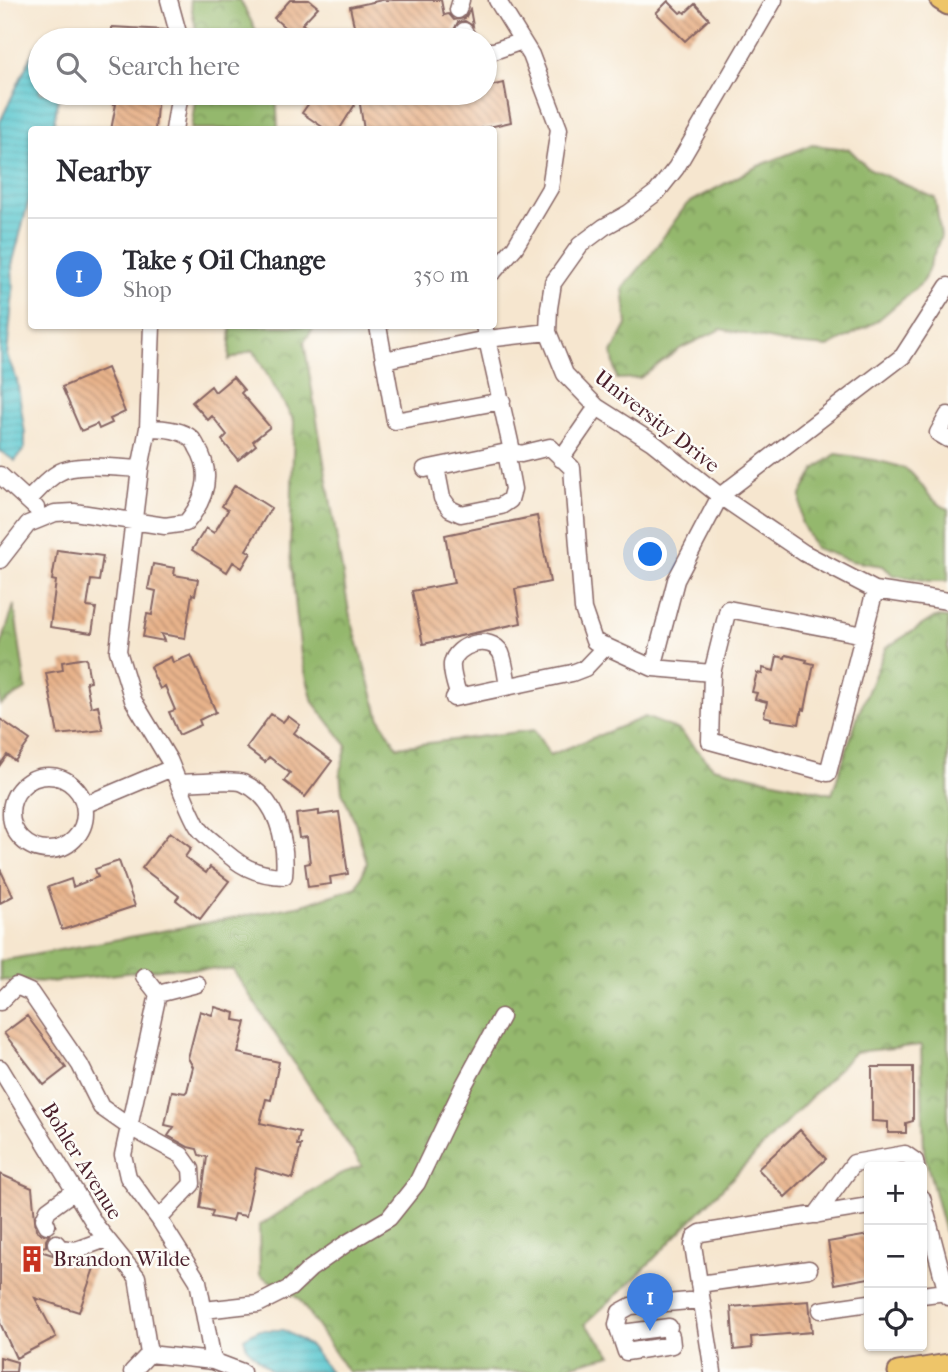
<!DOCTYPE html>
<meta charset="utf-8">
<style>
:root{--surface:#fff;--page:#f7f7f7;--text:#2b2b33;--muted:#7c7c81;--line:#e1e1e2;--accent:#c8321e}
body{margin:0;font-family:"IM FELL French Canon",serif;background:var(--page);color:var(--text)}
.controls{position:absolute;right:21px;bottom:21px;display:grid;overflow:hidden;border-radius:7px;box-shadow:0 2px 5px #0004}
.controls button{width:63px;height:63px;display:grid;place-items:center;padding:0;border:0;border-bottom:2px solid var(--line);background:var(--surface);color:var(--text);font:35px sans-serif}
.you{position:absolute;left:651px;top:555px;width:24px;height:24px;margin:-18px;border:5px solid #fff;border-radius:50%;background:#1a73e8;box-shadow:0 0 0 10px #1a73e833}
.badge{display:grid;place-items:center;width:46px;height:46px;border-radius:50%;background:var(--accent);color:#fff;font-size:23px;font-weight:700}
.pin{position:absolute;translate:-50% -58px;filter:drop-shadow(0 2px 4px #0008)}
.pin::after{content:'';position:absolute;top:37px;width:24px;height:21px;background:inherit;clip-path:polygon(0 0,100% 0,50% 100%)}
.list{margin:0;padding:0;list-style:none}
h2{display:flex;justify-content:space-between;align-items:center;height:91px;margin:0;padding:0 28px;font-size:30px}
h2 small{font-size:23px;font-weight:400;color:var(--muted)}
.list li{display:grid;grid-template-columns:46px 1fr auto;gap:21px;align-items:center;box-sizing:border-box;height:112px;padding:0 28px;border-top:2px solid var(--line)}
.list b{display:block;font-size:26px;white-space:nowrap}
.list p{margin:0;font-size:23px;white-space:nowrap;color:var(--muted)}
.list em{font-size:23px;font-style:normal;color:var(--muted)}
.icon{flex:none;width:38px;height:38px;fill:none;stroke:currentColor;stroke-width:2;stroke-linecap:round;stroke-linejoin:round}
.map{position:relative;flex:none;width:948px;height:1372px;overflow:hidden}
.search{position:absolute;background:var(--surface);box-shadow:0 2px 5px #0004;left:28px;top:28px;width:469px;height:77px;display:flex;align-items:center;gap:18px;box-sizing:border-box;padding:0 24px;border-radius:38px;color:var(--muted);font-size:26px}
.panel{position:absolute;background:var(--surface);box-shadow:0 2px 5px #0004;left:28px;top:126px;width:469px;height:203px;border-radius:7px}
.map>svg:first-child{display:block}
</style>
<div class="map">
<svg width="948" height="1372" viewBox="0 0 948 1372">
<defs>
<pattern id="forest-crowns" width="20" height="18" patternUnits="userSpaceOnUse" patternTransform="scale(1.75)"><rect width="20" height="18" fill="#94b86d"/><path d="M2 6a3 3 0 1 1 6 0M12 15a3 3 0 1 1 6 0" fill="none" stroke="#7b955a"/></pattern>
<pattern id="water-rules" width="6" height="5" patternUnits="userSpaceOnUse" patternTransform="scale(1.75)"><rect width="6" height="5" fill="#5ac7cf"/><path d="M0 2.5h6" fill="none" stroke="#50aab2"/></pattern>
<pattern id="building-back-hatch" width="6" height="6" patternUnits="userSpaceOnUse" patternTransform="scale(1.75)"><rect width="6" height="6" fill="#e8b38b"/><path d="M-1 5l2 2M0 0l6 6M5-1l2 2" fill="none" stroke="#be9172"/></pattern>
</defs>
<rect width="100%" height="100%" fill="#fdfcf7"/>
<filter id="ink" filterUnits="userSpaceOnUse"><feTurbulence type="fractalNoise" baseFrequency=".0143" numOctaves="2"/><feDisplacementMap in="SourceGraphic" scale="14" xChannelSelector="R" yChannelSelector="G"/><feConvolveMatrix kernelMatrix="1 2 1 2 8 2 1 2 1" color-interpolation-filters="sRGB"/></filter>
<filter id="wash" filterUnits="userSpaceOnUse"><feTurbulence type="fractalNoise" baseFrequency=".00686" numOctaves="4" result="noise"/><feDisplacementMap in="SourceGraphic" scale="28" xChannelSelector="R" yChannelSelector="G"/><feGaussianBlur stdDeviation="1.57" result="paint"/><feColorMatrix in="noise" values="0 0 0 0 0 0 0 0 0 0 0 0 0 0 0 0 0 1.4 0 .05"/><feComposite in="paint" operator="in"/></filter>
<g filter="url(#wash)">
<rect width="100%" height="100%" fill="#f6e6cf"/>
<path fill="url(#forest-crowns)" stroke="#6f6c4c" stroke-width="2" d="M 190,0 L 240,0 L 261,40 L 198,40 Z
M 196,93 L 276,93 L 278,129 L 191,129 Z
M 811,145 L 849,149 L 868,168 L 935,198 L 941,236 L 923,282 L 876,322 L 828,347 L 792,344 L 721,329 L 681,348 L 640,378 L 617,379 L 612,353 L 627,325 L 623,288 L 648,258 L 687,204 L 756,167 Z
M 231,326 L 315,326 L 304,342 L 349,612 L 380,719 L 397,747 L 534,730 L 550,755 L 645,717 L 679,730 L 713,767 L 832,794 L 858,715 L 886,648 L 935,617 L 948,618 L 948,1244 L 924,1152 L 921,1045 L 855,1052 L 634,1279 L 585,1324 L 612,1355 L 545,1372 L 348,1372 L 299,1299 L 260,1275 L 259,1226 L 340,1174 L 362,1166 L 233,970 L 169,968 L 50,982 L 0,980 L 0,961 L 302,905 L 357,887 L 367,863 L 355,822 L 342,792 L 340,771 L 347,746 L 313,702 L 301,656 L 290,553 L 294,421 L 253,350 L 229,360 Z
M 836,454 C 850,456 900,463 910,472 C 927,488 924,497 948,509 L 948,581 L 930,581 L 893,575 L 883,566 L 851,561 L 815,548 L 801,522 L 801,495 L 815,469 Z
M 14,605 L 26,689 L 0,705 L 0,649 Z"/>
<path fill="url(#water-rules)" stroke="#52737d" stroke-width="2" d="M 35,48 L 40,48 L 40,93 L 59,93 L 53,129 L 32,130 L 31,192 L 12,265 L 13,292 L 7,356 L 17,380 L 25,434 L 25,448 L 15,461 L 0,451 L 0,122 Z
M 258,1330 L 284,1330 L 311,1347 L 330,1372 L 272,1372 L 247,1348 L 244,1338 Z"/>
<g id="blocks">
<path fill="url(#building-back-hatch)" d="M 290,0 L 309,0 L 318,7 L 302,24 L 326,40 L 299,40 L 274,18 Z
M 382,0 L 441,0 L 444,15 L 449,14 L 454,20 L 465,18 L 470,9 L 473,26 L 465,21 L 458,22 L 453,32 L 454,40 L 414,40 L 413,37 L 396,40 L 357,40 L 350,7 Z
M 668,1 L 680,13 L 683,11 L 685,13 L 695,4 L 709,19 L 685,41 L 656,13 Z
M 112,27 L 166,30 L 169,40 L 111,40 Z
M 504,83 L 511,122 L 476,130 L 364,130 L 359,98 L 339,130 L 327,130 L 302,113 L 316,93 L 485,93 L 485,87 Z
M 113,93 L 158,93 L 155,130 L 111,130 L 116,104 L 112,104 Z
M 107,368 L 125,412 L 110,419 L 112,423 L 99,429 L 97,424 L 81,431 L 62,387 Z
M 233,377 L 244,390 L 241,393 L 270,427 L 253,441 L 256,445 L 238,460 L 222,440 L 227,435 L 212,416 L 208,420 L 192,402 L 211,386 L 215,392 Z
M 235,485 L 271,508 L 246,550 L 251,553 L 242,568 L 233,562 L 227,572 L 192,550 L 206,528 L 214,533 L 228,510 L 222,506 Z
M 537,516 L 550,582 L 515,589 L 521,623 L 423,644 L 412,591 L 454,583 L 445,535 Z
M 57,550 L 103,556 L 99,581 L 91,580 L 87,607 L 96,608 L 92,633 L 50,627 L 56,581 L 52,580 Z
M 153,564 L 175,568 L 174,575 L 198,579 L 195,595 L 192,594 L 185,638 L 161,634 L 164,641 L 143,637 L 147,614 L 152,615 L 156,591 L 148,589 Z
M 191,655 L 216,712 L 199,720 L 201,725 L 179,735 L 169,712 L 175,710 L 165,686 L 160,689 L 150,667 L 171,657 L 173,663 Z
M 786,655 L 807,660 L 806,662 L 814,664 L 805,710 L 802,709 L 799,724 L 771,720 L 771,718 L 764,716 L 767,702 L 755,699 L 757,693 L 752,692 L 757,673 L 762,674 L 763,668 L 774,671 L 777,656 L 785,658 Z
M 86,658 L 90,681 L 86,682 L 91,707 L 98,705 L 103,730 L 58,735 L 46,673 L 63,670 L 62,662 Z
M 271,714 L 283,722 L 288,716 L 300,725 L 294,733 L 332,761 L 305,797 L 284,781 L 290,773 L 269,757 L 265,762 L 246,748 Z
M 0,719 L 30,740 L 15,761 L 7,755 L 0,765 Z
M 319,811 L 319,815 L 339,812 L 348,874 L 330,877 L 331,884 L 308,887 L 305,864 L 310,863 L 307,837 L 299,838 L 296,814 Z
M 170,832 L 191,848 L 185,857 L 206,873 L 210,867 L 229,881 L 200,919 L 176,900 L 179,896 L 142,868 Z
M 119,861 L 135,906 L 62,930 L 48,887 L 71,879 L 73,887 L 98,877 L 95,869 Z
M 0,869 L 13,896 L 0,903 Z
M 215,1007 L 235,1013 L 234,1020 L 246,1022 L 238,1053 L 279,1062 L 271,1100 L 266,1099 L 260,1123 L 300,1132 L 297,1145 L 301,1145 L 293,1179 L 256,1168 L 246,1216 L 234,1214 L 232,1221 L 211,1217 L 213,1211 L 200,1208 L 207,1157 L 199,1155 L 197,1149 L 188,1147 L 168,1136 L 174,1127 L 165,1125 L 172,1091 L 185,1093 L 187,1091 L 193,1067 L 188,1058 L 200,1011 L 212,1015 Z
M 27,1016 L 66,1068 L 44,1085 L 4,1033 Z
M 872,1067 L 913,1067 L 913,1121 L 906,1123 L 906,1133 L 888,1133 L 888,1122 L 872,1121 Z
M 800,1130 L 826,1159 L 785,1197 L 758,1169 Z
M 0,1174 L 32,1188 L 36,1230 L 42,1234 L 49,1235 L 46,1240 L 46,1246 L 34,1249 L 94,1268 L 79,1312 L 35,1298 L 56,1337 L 16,1358 L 0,1323 Z
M 869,1235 L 869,1278 L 835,1284 L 828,1242 Z
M 809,1301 L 812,1332 L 751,1337 L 752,1348 L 734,1350 L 731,1307 Z
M 0,1357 L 17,1362 L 16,1372 L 0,1372 Z"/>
</g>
</g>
<g filter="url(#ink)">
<use href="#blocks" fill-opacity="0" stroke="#866564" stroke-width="2"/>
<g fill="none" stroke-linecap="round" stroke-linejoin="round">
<defs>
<path id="minor" d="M 169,0 L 180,40
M 774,0 L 676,168 L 657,192 L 629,213 L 604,227 L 580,245 L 553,283 L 549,308 L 548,332 L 565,374 L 597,407 L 652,442 L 720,496 L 804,553 L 875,590 L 948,601
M 458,10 L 461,0
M 464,31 L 469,40
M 485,51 L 494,51 L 522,41
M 174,130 L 180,93
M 494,271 L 515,247 L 550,188 L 559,129 L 531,55 L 497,0
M 152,326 L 148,428 L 140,469 L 118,651 L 133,700 L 169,760 C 178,781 186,805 197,825 C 201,833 210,839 217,845 C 239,865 253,875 284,876 C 287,842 278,798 243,783 C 234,779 192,783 179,783
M 378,326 L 395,421 L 502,401
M 484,326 L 512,451 L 521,454 L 550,447 L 572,468 L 583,609 L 594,641 L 653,668 L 712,673 L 710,741 L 828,773 L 875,590
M 384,360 L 487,339 L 548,332
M 948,415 L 938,433 L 948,439
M 561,459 L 597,407
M 436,467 L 442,498 L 450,509 L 461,514 L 501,506 L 510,500 L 513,489 L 506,452
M 425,469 L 512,451
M 0,475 L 36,508
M 29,499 C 38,491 47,479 58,473 C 75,462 120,468 140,469
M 0,560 L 28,524 L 55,513 L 74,512 L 165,526 L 186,523 C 205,500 214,474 197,447 C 197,446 192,438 191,438 C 180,429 162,428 148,428
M 653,668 L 676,580 L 720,496 L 903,356 L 948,286
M 712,673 L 728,609 L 864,635
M 459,697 C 456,687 451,674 452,664 C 455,644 491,634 501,653 C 505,662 506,676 508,686
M 454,698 L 572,673 L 585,668 L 606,646
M11 813a37 37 0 1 1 74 0a37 37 0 1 1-74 0Z
M 84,805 L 172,768
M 144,976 L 158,994
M 197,984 L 158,994 L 123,1155 L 128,1177 L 159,1219 L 198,1281 L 213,1361
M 0,1002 L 16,986 L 30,992 L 80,1065 L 101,1107 L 128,1126 L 181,1155 L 191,1169 L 192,1184 L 159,1219
M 0,1068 L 96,1226 L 137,1277 L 149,1354
M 922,1198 L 948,1297
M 816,1215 L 854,1163 L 905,1154 L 915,1161 L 916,1167
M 47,1225 L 44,1219 L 48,1210 L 74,1191
M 56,1243 L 60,1248 L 76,1250 L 106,1239
M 699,1284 L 809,1269
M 922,1295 L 946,1292
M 204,1310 L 258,1304 L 290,1288 L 310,1269 L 347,1243 L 389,1218 L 417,1183 L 464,1085 L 501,1017
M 821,1310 L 869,1303
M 617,1325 L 626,1352 L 672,1345 L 671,1336
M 669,1327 L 622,1333 L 617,1325 L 620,1312 L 631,1306 L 701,1300
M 149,1354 L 213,1361 L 242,1372
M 132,1372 L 149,1354
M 713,1372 L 693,1245 L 695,1237 L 701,1233 L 869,1206"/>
<path id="major" d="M 940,0 L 948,5
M 898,1372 L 948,1364"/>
</defs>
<use href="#minor" stroke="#866564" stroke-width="19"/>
<use href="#major" stroke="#866564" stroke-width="23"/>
<use href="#minor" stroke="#fff" stroke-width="16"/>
<use href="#major" stroke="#eec569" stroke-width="19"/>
</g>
</g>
<defs>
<symbol id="building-bare" viewBox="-9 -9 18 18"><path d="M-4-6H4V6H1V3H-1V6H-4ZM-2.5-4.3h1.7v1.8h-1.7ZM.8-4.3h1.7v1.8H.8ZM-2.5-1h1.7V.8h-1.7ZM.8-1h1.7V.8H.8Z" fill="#c8321e" stroke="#fdfcf7" stroke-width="2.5" paint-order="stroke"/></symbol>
</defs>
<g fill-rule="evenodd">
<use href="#building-bare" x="13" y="1240" width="38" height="38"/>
</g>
<g text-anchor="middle" stroke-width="5" stroke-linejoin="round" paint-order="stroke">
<g font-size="21" fill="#4a1f2b" stroke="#fdfcf7">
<text transform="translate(657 421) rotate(38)" y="7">University Drive</text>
<text transform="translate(82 1161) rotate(58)" y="7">Bohler Avenue</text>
</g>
<g font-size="21" fill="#4a1f2b" stroke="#fdfcf7" text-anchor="start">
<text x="53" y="1266">Brandon Wilde</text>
</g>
</g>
</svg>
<div class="controls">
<button>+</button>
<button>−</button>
<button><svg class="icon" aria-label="locate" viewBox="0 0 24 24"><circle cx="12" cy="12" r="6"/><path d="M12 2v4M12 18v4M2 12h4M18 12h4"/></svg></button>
</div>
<div class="you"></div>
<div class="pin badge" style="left:650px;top:1331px;background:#3f7fe0">1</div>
<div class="search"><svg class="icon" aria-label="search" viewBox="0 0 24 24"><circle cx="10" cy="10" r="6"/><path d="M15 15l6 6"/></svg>Search here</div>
<section class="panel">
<h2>Nearby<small></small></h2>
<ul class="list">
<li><span class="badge" style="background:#3f7fe0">1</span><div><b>Take 5 Oil Change</b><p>Shop</p></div><em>350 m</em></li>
</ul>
</section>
</div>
